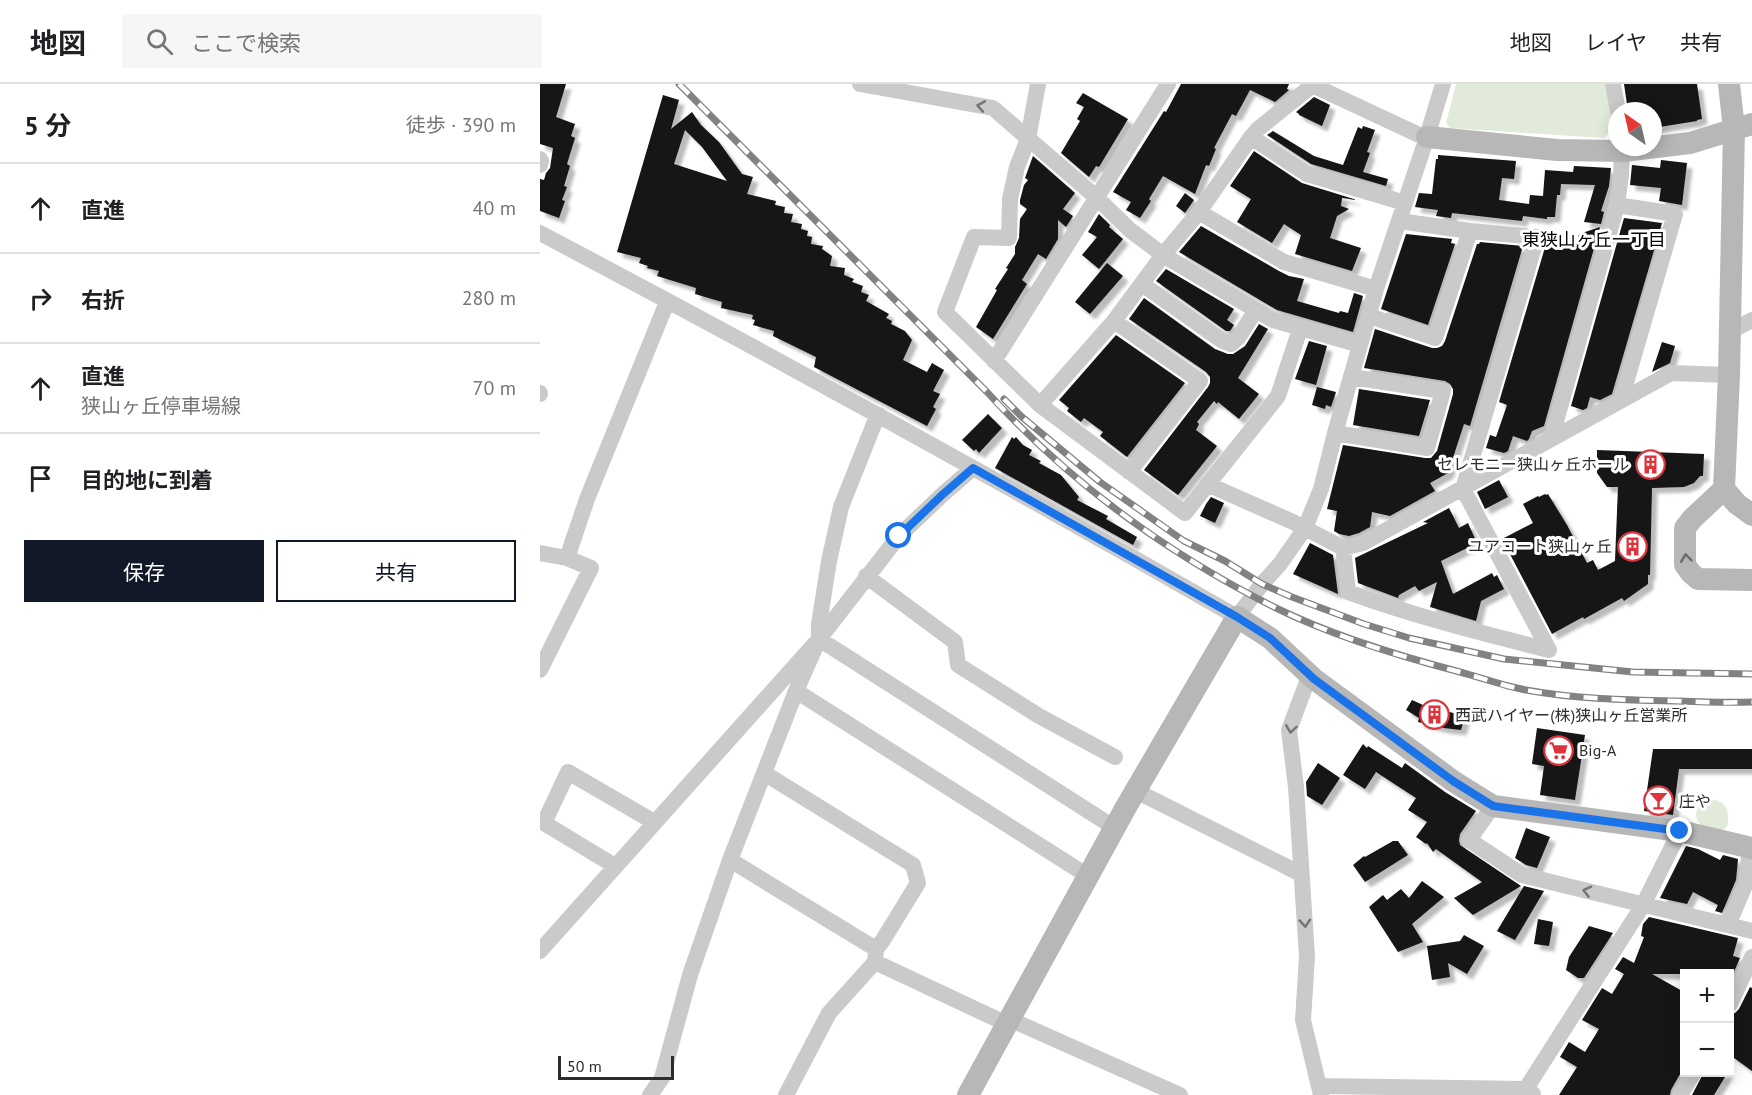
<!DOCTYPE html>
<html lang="ja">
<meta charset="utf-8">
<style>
:root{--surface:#fff;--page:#f6f6f6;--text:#202124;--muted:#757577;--line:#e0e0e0;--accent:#111827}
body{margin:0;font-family:"PT Sans","Noto Sans JP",sans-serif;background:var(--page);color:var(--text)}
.controls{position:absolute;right:18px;bottom:18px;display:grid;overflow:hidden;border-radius:0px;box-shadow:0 3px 15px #0003}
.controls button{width:54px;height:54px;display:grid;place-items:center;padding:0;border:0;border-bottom:2px solid var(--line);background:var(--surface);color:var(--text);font:30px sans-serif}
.compass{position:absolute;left:1068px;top:18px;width:54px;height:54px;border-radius:50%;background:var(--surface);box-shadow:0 3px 15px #0003;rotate:326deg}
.scale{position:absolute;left:18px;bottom:15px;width:116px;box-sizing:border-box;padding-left:6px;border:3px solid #2d2d2d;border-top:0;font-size:16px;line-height:21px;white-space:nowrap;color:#2d2d2d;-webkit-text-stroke:4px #fff;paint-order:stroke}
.stop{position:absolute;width:18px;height:18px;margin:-14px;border:4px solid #1a73e8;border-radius:50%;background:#fff}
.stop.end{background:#1a73e8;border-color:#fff;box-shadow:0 2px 6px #0008}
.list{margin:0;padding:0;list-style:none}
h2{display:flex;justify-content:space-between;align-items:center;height:78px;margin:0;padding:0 24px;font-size:26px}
h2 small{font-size:20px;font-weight:400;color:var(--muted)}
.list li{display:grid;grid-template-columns:39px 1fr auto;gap:18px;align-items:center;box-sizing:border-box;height:90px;padding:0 24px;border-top:2px solid var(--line)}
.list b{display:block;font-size:22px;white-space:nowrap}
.list p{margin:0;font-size:20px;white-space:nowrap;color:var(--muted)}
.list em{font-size:20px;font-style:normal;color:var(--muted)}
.actions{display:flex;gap:12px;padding:18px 24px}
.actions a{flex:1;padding:14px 0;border:2px solid var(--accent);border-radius:0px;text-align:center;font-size:21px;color:var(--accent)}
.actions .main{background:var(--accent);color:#fff}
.icon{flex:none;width:33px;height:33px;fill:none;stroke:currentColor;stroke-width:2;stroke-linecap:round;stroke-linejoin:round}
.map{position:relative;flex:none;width:1212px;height:1011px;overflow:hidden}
header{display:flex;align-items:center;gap:36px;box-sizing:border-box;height:84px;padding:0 30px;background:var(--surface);border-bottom:2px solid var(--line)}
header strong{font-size:28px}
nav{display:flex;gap:33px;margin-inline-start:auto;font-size:21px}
.search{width:420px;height:54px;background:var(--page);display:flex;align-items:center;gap:15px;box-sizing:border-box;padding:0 21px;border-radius:0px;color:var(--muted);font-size:22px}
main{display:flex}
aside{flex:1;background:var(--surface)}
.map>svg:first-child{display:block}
</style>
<header>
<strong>地図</strong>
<div class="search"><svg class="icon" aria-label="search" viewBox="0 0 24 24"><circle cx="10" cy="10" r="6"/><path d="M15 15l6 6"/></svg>ここで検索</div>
<nav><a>地図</a><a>レイヤ</a><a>共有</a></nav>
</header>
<main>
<aside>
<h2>5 分<small>徒歩 · 390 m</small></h2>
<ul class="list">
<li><svg class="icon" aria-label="ahead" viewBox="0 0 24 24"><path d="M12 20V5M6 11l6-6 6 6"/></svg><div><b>直進</b></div><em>40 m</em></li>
<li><svg class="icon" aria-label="right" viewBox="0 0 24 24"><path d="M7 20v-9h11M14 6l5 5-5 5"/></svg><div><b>右折</b></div><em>280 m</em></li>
<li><svg class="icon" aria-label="ahead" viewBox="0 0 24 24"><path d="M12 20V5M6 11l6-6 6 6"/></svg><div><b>直進</b><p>狭山ヶ丘停車場線</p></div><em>70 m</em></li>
<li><svg class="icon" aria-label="arrive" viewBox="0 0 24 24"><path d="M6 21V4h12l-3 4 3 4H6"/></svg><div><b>目的地に到着</b></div></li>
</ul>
<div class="actions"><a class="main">保存</a><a>共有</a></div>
</aside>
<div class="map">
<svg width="1212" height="1011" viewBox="0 0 1212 1011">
<defs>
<filter id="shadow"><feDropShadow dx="5.5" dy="5.5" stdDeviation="1.5" flood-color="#0004"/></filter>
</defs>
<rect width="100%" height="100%" fill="#fff"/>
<path fill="#e2eada" d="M 916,0 L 1065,0 L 1074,44 L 1064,54 L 910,44 L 906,39 Z
M 1166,715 C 1180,715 1189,720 1188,735 C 1188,742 1187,744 1181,747 C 1169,744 1152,743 1157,726 C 1159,720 1161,718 1166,715 Z"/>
<path fill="#141414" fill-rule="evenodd" filter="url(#shadow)" d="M 0,0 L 26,0 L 16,33 L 35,40 L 31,52 L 35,54 L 27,80 L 30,82 L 24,102 L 27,103 L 22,116 L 25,117 L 19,134 L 0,127 L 0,95 L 4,96 L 6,89 L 10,84 L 13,64 L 0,60 Z
M 641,0 L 749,0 L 747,5 L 749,6 L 735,18 L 710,6 L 696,32 L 692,30 L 674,64 L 676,65 L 669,82 L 666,81 L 655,110 L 623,92 L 609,115 L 611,117 L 600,134 L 586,126 L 591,118 L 573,108 L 624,27 L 626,28 Z
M 1084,0 L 1157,0 L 1162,35 L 1157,36 L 1157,37 L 1113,44 L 1113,27 L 1088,27 Z
M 543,9 L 588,35 L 559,83 L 556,82 L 549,93 L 521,69 L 540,37 L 537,35 L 544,23 L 536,19 Z
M 123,11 L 139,16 L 131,45 L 152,28 L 161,41 L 179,58 L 202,90 L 213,93 L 207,110 L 236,117 L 235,121 L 245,123 L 244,129 L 253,130 L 251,138 L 262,140 L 261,145 L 268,147 L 267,152 L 272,153 L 271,160 L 283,162 L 282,165 L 292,172 L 290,182 L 305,184 L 304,191 L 314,195 L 312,198 L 323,202 L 321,208 L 329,211 L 326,217 L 349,230 L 346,234 L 352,237 L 351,240 L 365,247 L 372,256 L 363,276 L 387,288 L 392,279 L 404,286 L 393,307 L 400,310 L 393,323 L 396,325 L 387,342 L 274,283 L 276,273 L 233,252 L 234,247 L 213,241 L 215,236 L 212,235 L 213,231 L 181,224 L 182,218 L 155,210 L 156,204 L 117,192 L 119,187 L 107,184 L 108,182 L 99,179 L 101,174 L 77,168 ZM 145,46 L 162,63 L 187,97 L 134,80 Z
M 774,13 L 790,21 L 782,42 L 759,31 L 759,30 L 756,28 Z
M 823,42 L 835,46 L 827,68 L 830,69 L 823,88 L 848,95 L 846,102 L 771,80 L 727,51 L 733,47 L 774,72 L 803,81 L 818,43 L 822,45 Z
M 714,67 L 762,99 L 817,116 L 802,114 L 801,122 L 809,125 L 797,132 L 790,154 L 821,164 L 812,187 L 755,170 L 761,151 L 744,140 L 732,159 L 697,138 L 711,115 L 690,102 Z
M 898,71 L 976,77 L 974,95 L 962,94 L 959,116 L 989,120 L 990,111 L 1003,112 L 1005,86 L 1033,88 L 1034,82 L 1071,84 L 1069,102 L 1061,127 L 1064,128 L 1061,140 L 1044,138 L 1055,101 L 1021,100 L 1020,111 L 1017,111 L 1015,133 L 1007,133 L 1007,135 L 983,132 L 982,137 L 912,129 L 911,134 L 896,132 L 898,126 L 875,123 L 879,109 L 892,110 L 896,75 L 898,75 Z
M 493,72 L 535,109 L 523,125 L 533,132 L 526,143 L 518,136 L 518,155 L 506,175 L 498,170 L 482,196 L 487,200 L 453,255 L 436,243 L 457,206 L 455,205 L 468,185 L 466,184 L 475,170 L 475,163 L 479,154 L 480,135 L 487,125 L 480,120 L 480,116 L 484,101 L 488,96 L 485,94 Z
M 1121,76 L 1147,79 L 1142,121 L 1119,117 L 1121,104 L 1090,101 L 1092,81 L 1120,84 Z
M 645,109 L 654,116 L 645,129 L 636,122 Z
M 559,130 L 570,141 L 569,143 L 583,155 L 559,185 L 542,171 L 557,153 L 548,148 Z
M 1084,134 L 1122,139 L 1072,310 L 1060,316 L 1050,313 L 1047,324 L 1043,326 L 1031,322 Z
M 661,142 L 739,187 L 749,192 L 764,195 L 757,217 L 799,229 L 800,227 L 808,229 L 814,209 L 823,212 L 813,248 L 737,226 L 639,168 Z
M 1060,143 L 1004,342 L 992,347 L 989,355 L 987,357 L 973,352 L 968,367 L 964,369 L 946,364 L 950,351 L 956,353 L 967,321 L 959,318 L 1006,160 L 1014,158 L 1035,164 L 1039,150 Z
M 866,150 L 912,155 L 911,159 L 915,160 L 888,241 L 841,225 Z
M 940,158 L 983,162 L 930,342 L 924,340 L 908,389 L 890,399 L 895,407 L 850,432 L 832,428 L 830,443 L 819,449 L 809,452 L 799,450 L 794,447 L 797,427 L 787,425 L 803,361 L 885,374 L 891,374 L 897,367 L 913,310 L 913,305 L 910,300 L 905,297 L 824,284 L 835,245 L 892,264 L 897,264 L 902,262 L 905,257 L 937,160 L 939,160 Z
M 567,179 L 583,192 L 550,230 L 535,218 Z
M 626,185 L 694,225 L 687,236 L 694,241 L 690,247 L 686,247 L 616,197 Z
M 604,214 L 675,265 L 688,270 L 693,270 L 705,262 L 719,240 L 728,245 L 698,294 L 719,310 L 699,335 L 678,318 L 677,320 L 674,317 L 657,338 L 659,340 L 656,346 L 677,362 L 638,411 L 604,386 L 668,303 L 670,299 L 670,293 L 666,288 L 589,235 Z
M 576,251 L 645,299 L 587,373 L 560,352 L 563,348 L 544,334 L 541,338 L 527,327 L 529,324 L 519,316 Z
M 769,257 L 787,262 L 776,301 L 755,295 Z
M 1122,258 L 1135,262 L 1130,279 L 1112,288 Z
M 777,303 L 796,308 L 791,323 L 786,321 L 785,325 L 772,321 Z
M 819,305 L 890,316 L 879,352 L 813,341 Z
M 448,330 L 462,344 L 439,369 L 436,365 L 434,367 L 422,356 Z
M 472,353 L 474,355 L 476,353 L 483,361 L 492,366 L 489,371 L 501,377 L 499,379 L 521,391 L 539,413 L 537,416 L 568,432 L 566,435 L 597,453 L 593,461 L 455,384 Z
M 1057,366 L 1164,370 L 1163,392 L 1160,392 L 1154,399 L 1144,403 L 1112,404 L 1110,491 L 1108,491 L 1108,500 L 1084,517 L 1082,514 L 1044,535 L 1043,533 L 1012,550 L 962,455 L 993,439 L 983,420 L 998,412 L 999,413 L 1005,410 L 1006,411 L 1008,410 L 1027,441 L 1047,479 L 1053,476 L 1058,486 L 1075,477 L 1078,403 L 1067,403 L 1057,389 Z
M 959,396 L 968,413 L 945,425 L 937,408 Z
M 671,413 L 684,419 L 675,439 L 660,432 L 666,420 Z
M 909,424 L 919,444 L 928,439 L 937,459 L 901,477 L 913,510 L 952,489 L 954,493 L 957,491 L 964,505 L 941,517 L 936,537 L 890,523 L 897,498 L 879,507 L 875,502 L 859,511 L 858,514 L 818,499 L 815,474 L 888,439 L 883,438 Z
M 770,459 L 793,471 L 798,510 L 753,490 Z
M 872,616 L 883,621 L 925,632 L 921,646 L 904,644 L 878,638 L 879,634 L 866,626 Z
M 997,644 L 1045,651 L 1035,716 L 1000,711 L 1004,682 L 992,680 Z
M 823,660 L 827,664 L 828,662 L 862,684 L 865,679 L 905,708 L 936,727 L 920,750 L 919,756 L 920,761 L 981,802 L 933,831 L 914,814 L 942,798 L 896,765 L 893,768 L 887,759 L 886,760 L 876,753 L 887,738 L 868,726 L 876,714 L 836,688 L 825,705 L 803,691 Z
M 1113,665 L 1212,665 L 1212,685 L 1139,685 L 1133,731 L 1104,727 Z
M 778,679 L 800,694 L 782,721 L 767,712 L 766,698 Z
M 986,744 L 1010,753 L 997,784 L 986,781 L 975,774 Z
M 853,757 L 858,757 L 868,771 L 825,798 L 813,781 L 824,772 L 825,773 Z
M 1146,762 L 1158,765 L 1180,776 L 1183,771 L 1198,775 L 1196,796 L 1182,829 L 1175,827 L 1178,821 L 1153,808 L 1147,820 L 1120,814 Z
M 882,797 L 904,813 L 872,840 L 883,858 L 858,868 L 829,823 L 843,811 L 847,816 L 861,805 L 869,814 Z
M 984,802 L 1004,807 L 975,856 L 957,847 Z
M 1109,833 L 1198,854 L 1193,872 L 1200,874 L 1193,890 L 1112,890 L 1144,908 L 1144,983 L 1131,1006 L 1130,1011 L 1019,1011 L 1037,983 L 1020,973 L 1029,958 L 1045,968 L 1059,945 L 1042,936 L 1062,904 L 1072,910 L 1084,890 L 1075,885 L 1083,873 L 1094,879 L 1104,853 L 1101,852 L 1103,840 Z
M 998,835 L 1013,838 L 1009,862 L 994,860 Z
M 1049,842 L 1073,849 L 1044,894 L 1038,894 L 1026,886 L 1029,873 Z
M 924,851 L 944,862 L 927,890 L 908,879 L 910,893 L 892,896 L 887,862 L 920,857 Z
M 1210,903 L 1212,904 L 1212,987 L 1190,971 L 1190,930 L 1195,929 L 1199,925 Z
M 1164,988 L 1188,988 L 1174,1011 L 1152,1011 Z"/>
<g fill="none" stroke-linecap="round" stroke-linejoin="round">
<path stroke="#cacaca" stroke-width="16" d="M 320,0 L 453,24 L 557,114 L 590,146 L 623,171 L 733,236 L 820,261
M 498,0 L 488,55 L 477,83 L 470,115 L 469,154 L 434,153 L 405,228 L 500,321 L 645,429 L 738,312 L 760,245
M 770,0 L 877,50 L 887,53
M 1073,0 L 1078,27
M 711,53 L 767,90 L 865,119
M 0,75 L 1,77 L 0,81
M 1077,121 L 1135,130 L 1081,316
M 659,128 L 744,178 L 836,205
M 0,149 C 235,273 467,401 697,533 L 722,500 L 740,480 L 765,444 L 781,405 L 795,349 L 836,205 L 887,53 L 903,0
M 602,200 L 681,256 L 691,260 L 698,254 L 716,226
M 829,232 L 895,254 L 930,147
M 574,237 L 660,297 L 589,388
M 1189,248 L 1212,236
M 454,277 L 628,0
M 0,309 L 0,310
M 500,321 L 574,237 L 623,171 L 659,128 L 711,53 L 718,45 L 774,0
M 795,349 L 887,364 L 903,307 L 811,293
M 1011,355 L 1077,121 L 1081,91 L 1082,63
M 667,400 L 753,438 L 803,464 L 823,459 L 1131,289 L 1189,291
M 803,464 L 808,508 C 874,532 941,549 1009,566 L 923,405 L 997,153 L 930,147 L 859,137
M 0,469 L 27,474
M 326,492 L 415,558 L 418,581 L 499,632 L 575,673
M 279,555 L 575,744
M 0,586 L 51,484 L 27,474 L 47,415 L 127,218
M 770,590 L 749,646 L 756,703 L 767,873 L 763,936 L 781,1011
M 256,607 L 548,792
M 224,689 L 373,781 L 378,799 L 343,856 L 336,865
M 596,707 L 761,790
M 953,722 L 929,756 L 982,791 L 1212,847
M 190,776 L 336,865 L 335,878 L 467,940
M 75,782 L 4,739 L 28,688 L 114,738
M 1188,841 L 1206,799 L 1210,763
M 0,867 L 279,555 L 359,452 L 402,411 L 433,384
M 1190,920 L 1212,873
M 469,935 L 640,1011
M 779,1002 L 986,1005 L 993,1010
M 110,1011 L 122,994 L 150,891 L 190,776 L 256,607 L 279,555 L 279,540 L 289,477 L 301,423 L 334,340 L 339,331
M 246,1011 L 289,929 L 335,878
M 982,1011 L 1103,821 L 1140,747
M 1140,1011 L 1154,988"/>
<path stroke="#b7b7b7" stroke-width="22" d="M 1189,0 L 1194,45 L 1189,291 L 1184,405 L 1152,435 L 1145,444 L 1145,481 L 1151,489 L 1158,495 L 1212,496
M 887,53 L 1017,66 L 1083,67 L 1150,59 L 1212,40
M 1184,405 L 1197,420 L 1212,431
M 428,1011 L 586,723 L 697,533 L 730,554 L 774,595 L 913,697 L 953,722 L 1140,747 L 1212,764"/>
<defs>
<path id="rail" d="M 139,0 L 447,308 C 529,398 628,470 736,524 C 793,552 859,572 920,588 C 942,594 964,602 986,606 C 1035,615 1085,616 1135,617 C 1161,618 1186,619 1212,618
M 464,315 L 482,333 L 560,398 L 644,457 L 685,477 L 722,500 L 752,513 L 824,540 L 869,554 L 964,575 L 1093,588 L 1212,590"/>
</defs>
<use href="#rail" stroke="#828282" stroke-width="7"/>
<use href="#rail" stroke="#fff" stroke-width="4.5" stroke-dasharray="14" stroke-linecap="butt"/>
</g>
<defs><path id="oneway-chevron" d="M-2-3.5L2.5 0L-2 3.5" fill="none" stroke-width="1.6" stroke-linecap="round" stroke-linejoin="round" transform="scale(1.5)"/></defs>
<g stroke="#747474">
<use href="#oneway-chevron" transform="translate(441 22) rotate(-170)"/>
<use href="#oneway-chevron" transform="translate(751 645) rotate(98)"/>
<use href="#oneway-chevron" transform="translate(1047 807) rotate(-166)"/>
<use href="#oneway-chevron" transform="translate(765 839) rotate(86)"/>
</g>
<use stroke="#6b6b6b" href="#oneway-chevron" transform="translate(1146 474) rotate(-97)"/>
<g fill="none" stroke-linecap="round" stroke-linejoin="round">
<path stroke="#1a73e8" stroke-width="8" d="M 359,452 L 402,411 L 433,384 L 697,533 L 730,554 L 774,595 L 913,697 L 953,722 L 1140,747"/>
</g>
<defs>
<symbol id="building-ring" viewBox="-11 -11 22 22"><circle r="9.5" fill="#fff" stroke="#dd353b" stroke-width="1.5"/><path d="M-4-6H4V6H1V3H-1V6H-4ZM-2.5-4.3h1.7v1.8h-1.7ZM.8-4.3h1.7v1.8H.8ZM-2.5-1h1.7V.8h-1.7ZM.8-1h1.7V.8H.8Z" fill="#dd353b"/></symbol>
<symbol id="supermarket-ring" viewBox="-11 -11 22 22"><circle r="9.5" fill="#fff" stroke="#dd353b" stroke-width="1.5"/><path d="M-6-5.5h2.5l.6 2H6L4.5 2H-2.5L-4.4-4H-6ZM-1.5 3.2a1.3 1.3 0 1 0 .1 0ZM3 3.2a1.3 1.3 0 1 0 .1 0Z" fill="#dd353b"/></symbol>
<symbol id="bar-ring" viewBox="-11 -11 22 22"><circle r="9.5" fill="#fff" stroke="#dd353b" stroke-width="1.5"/><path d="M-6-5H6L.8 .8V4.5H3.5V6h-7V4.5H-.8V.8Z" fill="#dd353b"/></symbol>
</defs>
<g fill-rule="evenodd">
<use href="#building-ring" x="1094" y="364" width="33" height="33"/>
<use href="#building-ring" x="1076" y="446" width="33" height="33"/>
<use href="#building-ring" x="878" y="614" width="33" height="33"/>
<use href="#supermarket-ring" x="1002" y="650" width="33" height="33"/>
<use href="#bar-ring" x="1102" y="700" width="33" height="33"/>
</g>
<g text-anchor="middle" stroke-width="6" stroke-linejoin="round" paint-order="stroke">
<g font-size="16" fill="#2d2d2d" stroke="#fff" text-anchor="start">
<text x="1089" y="386" text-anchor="end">セレモニー狭山ヶ丘ホール</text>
<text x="1072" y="468" text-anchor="end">ユアコート狭山ヶ丘</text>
<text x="915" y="637">西武ハイヤー(株)狭山ヶ丘営業所</text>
<text x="1039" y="672">Big-A</text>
<text x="1139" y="723">庄や</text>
</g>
<g font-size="18" fill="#000" stroke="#fff">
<text x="1054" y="162">東狭山ヶ丘一丁目</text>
</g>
</g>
</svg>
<div class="controls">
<button>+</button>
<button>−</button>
</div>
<svg class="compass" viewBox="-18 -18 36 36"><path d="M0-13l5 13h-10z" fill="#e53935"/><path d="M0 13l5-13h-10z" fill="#757577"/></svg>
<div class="scale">50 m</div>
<div class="stop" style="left:359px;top:452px"></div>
<div class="stop end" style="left:1140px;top:747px"></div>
</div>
</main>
